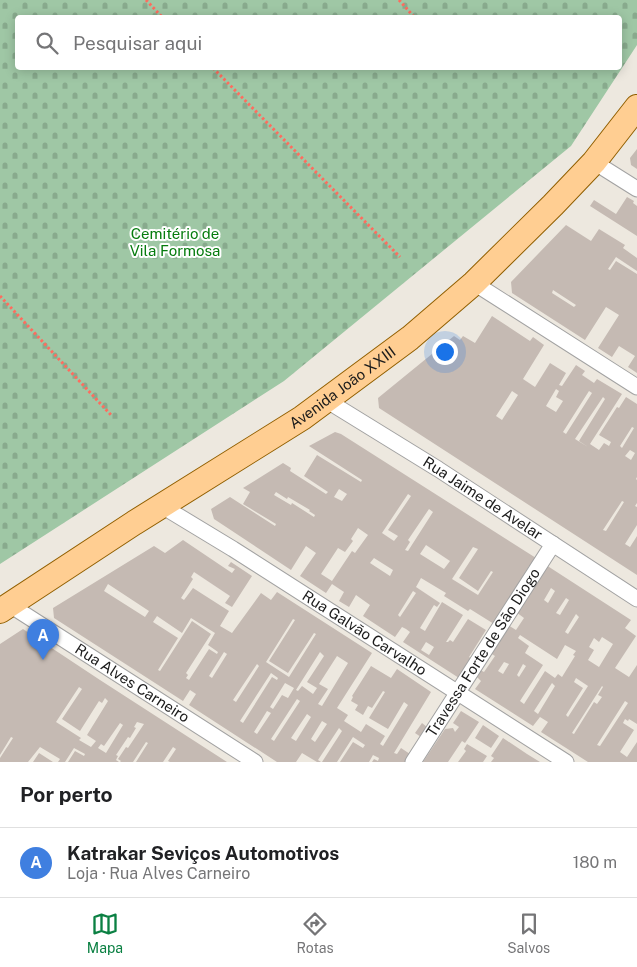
<!DOCTYPE html>
<html lang="pt">
<meta charset="utf-8">
<style>
:root{--surface:#fff;--page:#f2f2f2;--text:#202124;--muted:#757577;--line:#e0e0e0;--accent:#0b8043}
body{margin:0;font-family:"Public Sans",sans-serif;background:var(--page);color:var(--text)}
.you{position:absolute;left:444px;top:351px;width:18px;height:18px;margin:-12px;border:4px solid #fff;border-radius:50%;background:#1a73e8;box-shadow:0 0 0 8px #1a73e833}
.badge{display:grid;place-items:center;width:32px;height:32px;border-radius:50%;background:var(--accent);color:#fff;font-size:16px;font-weight:700}
.pin{position:absolute;translate:-50% -41px;filter:drop-shadow(0 1px 2px #0008)}
.pin::after{content:'';position:absolute;top:26px;width:18px;height:15px;background:inherit;clip-path:polygon(0 0,100% 0,50% 100%)}
.list{margin:0;padding:0;list-style:none}
h2{display:flex;justify-content:space-between;align-items:center;height:65px;margin:0;padding:0 20px;font-size:21px}
h2 small{font-size:16px;font-weight:400;color:var(--muted)}
.list li{display:grid;grid-template-columns:32px 1fr auto;gap:15px;align-items:center;box-sizing:border-box;height:70px;padding:0 20px;border-top:1px solid var(--line)}
.list b{display:block;font-size:19px;white-space:nowrap}
.list p{margin:0;font-size:16px;white-space:nowrap;color:var(--muted)}
.list em{font-size:16px;font-style:normal;color:var(--muted)}
.icon{flex:none;width:28px;height:28px;fill:none;stroke:currentColor;stroke-width:2;stroke-linecap:round;stroke-linejoin:round}
.map{position:relative;flex:none;width:637px;height:762px;overflow:hidden}
.search{position:absolute;background:var(--surface);box-shadow:0 2px 12px #0003;left:15px;right:15px;top:15px;height:55px;display:flex;align-items:center;gap:12px;box-sizing:border-box;padding:0 18px;border-radius:5px;color:var(--muted);font-size:19px}
.sheet{height:135px;background:var(--surface)}
nav{display:flex;justify-content:space-around;align-items:center;box-sizing:border-box;height:70px;border-top:1px solid var(--line);background:var(--surface);font-size:14px;color:var(--muted)}
nav a{display:grid;justify-items:center;gap:2px}
nav .on{color:var(--accent)}
.map>svg:first-child{display:block}
</style>
<div class="map">
<svg width="637" height="762" viewBox="0 0 637 762">
<defs>
<pattern id="cemetery-stones" width="16" height="16" patternUnits="userSpaceOnUse" patternTransform="scale(1.25)"><rect width="16" height="16" fill="#9fc7a5"/><path d="M2 7V4a2 2 0 0 1 4 0v3zM10 15v-3a2 2 0 0 1 4 0v3z" fill="#88aa8d"/></pattern>
</defs>
<rect width="100%" height="100%" fill="#ede8df"/>
<path fill="url(#cemetery-stones)" fill-rule="evenodd" d="M 0,0 L 637,0 L 637,45 L 571,146 L 284,381 L 0,564 ZM 18,18 L 620,18 L 620,68 L 18,68 Z"/>
<path fill="#c5bab3" fill-rule="evenodd" d="M 637,149 L 637,169 L 631,165 L 630,158 Z
M 627,197 L 634,201 L 633,203 L 637,206 L 637,236 L 590,206 L 594,200 L 616,214 Z
M 566,225 L 591,241 L 599,229 L 625,245 L 623,248 L 637,258 L 637,271 L 616,257 L 608,269 L 610,270 L 616,261 L 637,274 L 637,373 L 628,367 L 635,356 L 619,346 L 612,357 L 598,348 L 619,315 L 606,307 L 585,340 L 512,293 L 511,282 ZM 553,290 L 576,305 L 574,307 L 552,293 Z
M 492,316 L 530,341 L 533,337 L 544,345 L 523,379 L 535,387 L 550,363 L 566,373 L 559,385 L 562,386 L 576,365 L 585,371 L 582,375 L 594,383 L 597,379 L 622,394 L 590,444 L 599,450 L 604,443 L 609,446 L 611,442 L 599,435 L 617,407 L 619,408 L 626,397 L 637,404 L 637,477 L 636,479 L 637,480 L 637,503 L 635,506 L 637,507 L 637,525 L 625,544 L 630,547 L 637,536 L 637,575 L 379,408 L 378,398 L 454,336 L 460,340 L 463,336 L 475,343 ZM 556,389 L 559,391 L 556,397 L 563,401 L 556,412 L 546,406 ZM 512,391 L 518,395 L 502,420 L 496,416 ZM 589,391 L 592,393 L 566,434 L 563,432 ZM 603,397 L 605,399 L 579,441 L 588,447 L 575,439 ZM 632,427 L 634,428 L 622,448 L 620,446 ZM 630,450 L 635,453 L 631,460 L 625,456 ZM 622,501 L 624,502 L 606,531 L 603,530 Z
M 335,432 L 341,434 L 536,558 L 531,567 L 529,566 L 494,624 L 470,609 L 468,611 L 444,596 L 446,593 L 421,578 L 416,587 L 440,603 L 437,607 L 434,605 L 420,628 L 425,631 L 442,602 L 463,615 L 446,642 L 448,642 L 450,640 L 453,642 L 468,619 L 486,630 L 469,657 L 472,659 L 459,678 L 403,642 L 410,632 L 406,629 L 402,627 L 395,637 L 363,616 L 370,605 L 356,595 L 349,607 L 339,601 L 344,592 L 332,584 L 326,593 L 300,576 L 316,553 L 306,546 L 291,570 L 214,519 L 211,509 L 230,497 L 275,526 L 276,524 L 243,504 L 250,492 L 243,488 L 283,463 L 291,468 L 290,471 L 326,494 L 328,492 L 304,476 L 317,455 L 361,482 L 362,480 L 309,446 ZM 339,489 L 347,494 L 342,501 L 334,497 ZM 276,492 L 287,499 L 288,497 L 310,510 L 309,511 L 315,515 L 314,517 L 292,503 L 291,505 L 274,495 ZM 408,494 L 411,496 L 388,530 L 398,536 L 394,541 L 382,533 ZM 429,509 L 433,512 L 408,551 L 405,550 L 410,542 L 408,540 ZM 358,528 L 368,535 L 355,553 L 352,551 L 332,581 L 321,574 L 338,548 L 345,552 L 353,541 L 351,539 ZM 426,545 L 450,561 L 444,569 L 420,554 ZM 473,547 L 478,549 L 459,578 L 478,591 L 491,571 L 493,572 L 478,595 L 452,579 ZM 374,558 L 393,570 L 390,576 L 370,563 ZM 413,591 L 416,593 L 400,617 L 398,615 ZM 426,642 L 434,647 L 429,655 L 421,650 Z
M 183,540 L 232,573 L 235,569 L 228,566 L 231,562 L 252,576 L 232,607 L 225,603 L 230,596 L 194,572 L 191,577 L 193,579 L 181,598 L 184,600 L 193,588 L 229,611 L 220,626 L 232,633 L 261,593 L 271,600 L 277,592 L 372,653 L 337,708 L 348,715 L 344,721 L 361,732 L 366,724 L 385,736 L 380,744 L 383,746 L 408,705 L 404,702 L 388,729 L 369,718 L 385,692 L 383,691 L 372,708 L 368,706 L 363,715 L 355,710 L 358,705 L 351,701 L 353,697 L 352,696 L 371,666 L 391,678 L 397,669 L 431,692 L 394,753 L 397,754 L 401,748 L 410,754 L 405,762 L 372,762 L 374,759 L 378,761 L 379,758 L 373,755 L 369,762 L 340,762 L 353,742 L 363,748 L 365,745 L 353,737 L 337,762 L 322,762 L 342,731 L 339,728 L 318,760 L 321,762 L 317,762 L 302,753 L 296,762 L 277,762 L 189,705 L 196,694 L 190,690 L 183,701 L 54,618 L 53,608 L 154,546 L 165,553 ZM 108,584 L 149,611 L 145,617 L 104,591 ZM 157,616 L 182,633 L 191,618 L 215,633 L 208,645 L 218,652 L 217,654 L 209,649 L 189,680 L 186,678 L 188,675 L 186,673 L 211,634 L 192,621 L 160,671 L 158,670 L 178,638 L 153,622 ZM 293,619 L 295,620 L 269,661 L 288,673 L 314,633 L 316,634 L 289,677 L 266,662 ZM 224,652 L 227,654 L 212,678 L 209,676 ZM 320,652 L 324,656 L 307,682 L 317,688 L 313,694 L 302,686 L 298,691 L 296,690 ZM 337,656 L 348,663 L 322,706 L 318,704 L 328,689 L 319,684 ZM 257,664 L 259,666 L 236,702 L 233,700 ZM 271,673 L 278,678 L 277,680 L 272,677 L 243,723 L 240,721 ZM 285,683 L 294,688 L 288,698 L 282,695 L 273,709 L 270,707 ZM 297,699 L 300,701 L 274,741 L 271,739 ZM 267,711 L 271,713 L 257,734 L 254,732 ZM 307,714 L 311,717 L 296,741 L 291,738 ZM 322,721 L 327,724 L 315,742 L 311,739 Z
M 546,565 L 631,620 L 625,628 L 636,636 L 615,668 L 629,677 L 637,665 L 637,724 L 629,719 L 628,721 L 625,719 L 623,723 L 634,730 L 620,752 L 627,757 L 637,742 L 637,762 L 588,762 L 541,732 L 548,722 L 540,717 L 533,726 L 475,689 L 481,681 L 476,676 L 480,670 L 484,672 L 495,656 L 490,653 L 508,625 L 516,630 L 524,618 L 516,612 ZM 551,588 L 555,591 L 548,603 L 544,600 ZM 566,598 L 569,600 L 560,615 L 556,613 ZM 576,614 L 579,617 L 568,634 L 565,632 ZM 520,635 L 557,659 L 565,645 L 576,651 L 573,655 L 575,656 L 562,677 L 558,674 L 555,678 L 545,671 L 524,704 L 520,701 L 543,665 L 525,653 L 529,646 L 518,638 ZM 602,637 L 613,644 L 599,667 L 588,660 L 594,650 L 589,647 L 594,638 L 599,642 ZM 504,662 L 509,664 L 503,674 L 498,671 ZM 523,664 L 526,666 L 519,677 L 517,675 ZM 576,678 L 588,686 L 568,717 L 566,715 L 583,688 L 574,682 ZM 552,683 L 555,686 L 538,714 L 534,711 ZM 602,686 L 603,687 L 598,695 L 602,697 L 597,704 L 594,702 L 574,734 L 572,733 ZM 625,701 L 628,703 L 600,746 L 597,745 Z
M 23,629 L 100,680 L 227,762 L 170,762 L 168,761 L 176,749 L 173,747 L 163,762 L 136,762 L 148,743 L 146,742 L 133,762 L 120,762 L 121,761 L 118,759 L 126,747 L 128,748 L 144,724 L 137,722 L 134,727 L 136,728 L 130,738 L 128,737 L 116,755 L 118,756 L 116,760 L 119,762 L 68,762 L 75,751 L 84,756 L 85,754 L 74,748 L 65,762 L 58,762 L 60,759 L 40,747 L 28,762 L 0,762 L 0,758 L 13,738 L 11,737 L 0,755 L 0,644 ZM 79,687 L 82,689 L 62,719 L 80,731 L 99,701 L 102,703 L 105,698 L 108,701 L 87,735 L 96,741 L 91,747 L 79,740 L 81,738 L 56,722 ZM 120,723 L 123,725 L 106,753 L 98,748 L 101,744 L 104,746 Z
M 461,711 L 479,722 L 465,743 L 462,741 L 448,762 L 423,762 L 445,729 L 453,728 L 455,732 L 459,727 L 453,723 Z
M 422,723 L 427,727 L 421,737 L 415,733 Z
M 483,725 L 499,736 L 491,748 L 475,738 Z
M 503,738 L 527,754 L 540,762 L 491,762 L 494,758 L 491,756 Z
M 467,744 L 487,756 L 483,762 L 458,762 L 466,751 L 464,749 Z
M 39,753 L 53,762 L 33,762 Z"/>
<g fill="none" stroke-linecap="round" stroke-linejoin="round">
<defs>
<g id="minor">
<path d="M 594,162 L 637,189"/>
<path d="M 474,283 L 637,387"/>
<path id="s1" d="M 326,400 L 438,469 L 637,599"/>
<path id="s2" d="M 162,506 L 233,549 L 566,762"/>
<path id="s3" d="M 10,605 L 255,762"/>
<path id="s4" d="M 413,762 L 553,544"/>
</g>
<g id="primary">
<path id="s5" d="M 0,611 L 134,523 L 302,418 L 410,338 L 474,283 L 553,205 L 594,162 L 637,107"/>
</g>
</defs>
<use href="#minor" stroke="#a2a2a2" stroke-width="17"/>
<use href="#primary" stroke="#915f00" stroke-width="26"/>
<path stroke="#ff6c5e" stroke-width="3" stroke-dasharray="2.5 2.5" stroke-linecap="butt" d="M 146,0 L 163,18
M 399,0 L 415,18
M 213,68 L 400,257
M 461,68 L 462,68
M 0,296 L 111,415"/>
<use href="#minor" stroke="#fff" stroke-width="15"/>
<use href="#primary" stroke="#ffce92" stroke-width="24"/>
</g>
<g text-anchor="middle" stroke-width="4" stroke-linejoin="round" paint-order="stroke">
<g font-size="15" fill="#067c0e" stroke="#fff">
<text x="175" y="239">Cemitério de<tspan x="175" dy="17">Vila Formosa</tspan></text>
</g>
<g font-size="15" fill="#1b1b1b" stroke="#fff">
<text dy="5" stroke="none"><textPath href="#s5" startOffset="409">Avenida João XXIII</textPath></text>
<text dy="5" stroke="none"><textPath href="#s1" startOffset="185">Rua Jaime de Avelar</textPath></text>
<text dy="5" stroke="none"><textPath href="#s2" startOffset="239">Rua Galvão Carvalho</textPath></text>
<text dy="5" stroke="none"><textPath href="#s4" startOffset="130">Travessa Forte de São Diogo</textPath></text>
<text dy="5" stroke="none"><textPath href="#s3" startOffset="145">Rua Alves Carneiro</textPath></text>
</g>
</g>
</svg>
<div class="you"></div>
<div class="pin badge" style="left:43px;top:660px;background:#3f7fe0">A</div>
<div class="search"><svg class="icon" aria-label="search" viewBox="0 0 24 24"><circle cx="10" cy="10" r="6"/><path d="M15 15l6 6"/></svg>Pesquisar aqui</div>
</div>
<section class="sheet">
<h2>Por perto<small></small></h2>
<ul class="list">
<li><span class="badge" style="background:#3f7fe0">A</span><div><b>Katrakar Seviços Automotivos</b><p>Loja · Rua Alves Carneiro</p></div><em>180 m</em></li>
</ul>
</section>
<nav>
<a class="on"><svg class="icon" aria-label="map" viewBox="0 0 24 24"><path d="M3 6l6-2 6 2 6-2v14l-6 2-6-2-6 2zM9 4v14M15 6v14"/></svg>Mapa</a>
<a><svg class="icon" aria-label="directions" viewBox="0 0 24 24"><path d="M12 3l9 9-9 9-9-9zM9 14v-3h6M13 9l2 2-2 2"/></svg>Rotas</a>
<a><svg class="icon" aria-label="saved" viewBox="0 0 24 24"><path d="M7 4h10v16l-5-4-5 4z"/></svg>Salvos</a>
</nav>
